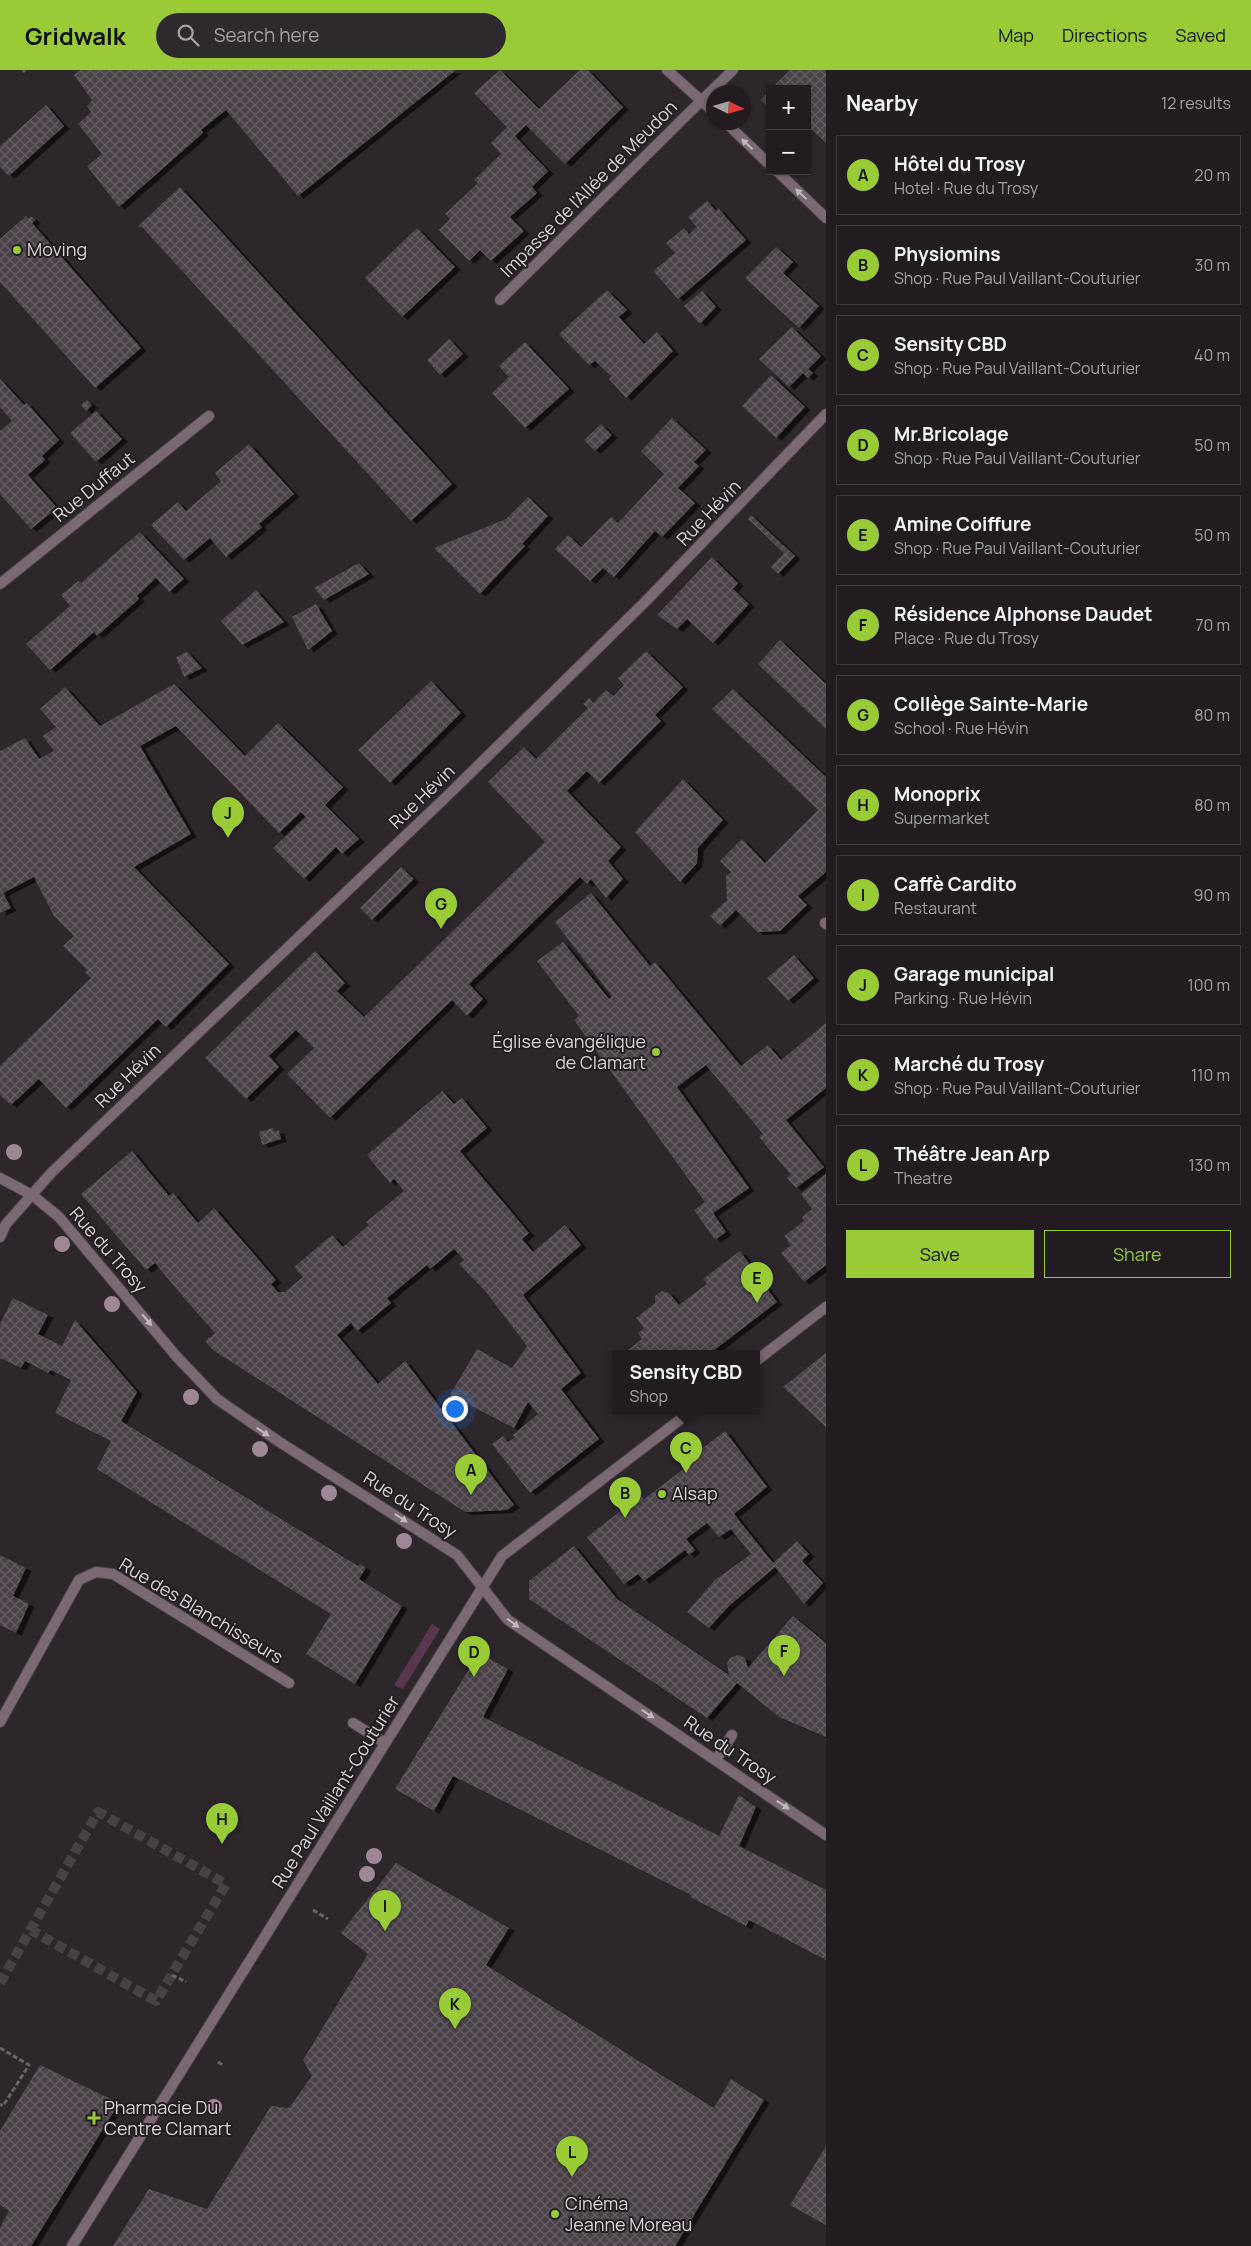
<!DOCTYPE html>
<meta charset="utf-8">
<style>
:root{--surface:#221c20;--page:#2e292d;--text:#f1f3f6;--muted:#a2a1a5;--line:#3f3a3e;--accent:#99cb36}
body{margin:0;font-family:Manrope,sans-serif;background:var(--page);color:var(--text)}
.controls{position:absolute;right:15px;top:15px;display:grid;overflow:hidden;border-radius:0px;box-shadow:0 1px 4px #0004}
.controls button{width:45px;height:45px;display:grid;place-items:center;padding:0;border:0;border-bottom:1px solid var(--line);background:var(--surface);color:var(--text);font:25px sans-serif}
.compass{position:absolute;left:706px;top:15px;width:45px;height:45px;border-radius:50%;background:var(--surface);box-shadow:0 1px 4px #0004;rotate:95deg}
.you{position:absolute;left:454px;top:1338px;width:18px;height:18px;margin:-12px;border:4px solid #fff;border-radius:50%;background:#1a73e8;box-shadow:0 0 0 8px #1a73e833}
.badge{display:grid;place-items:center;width:32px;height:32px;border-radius:50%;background:var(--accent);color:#111;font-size:16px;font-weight:700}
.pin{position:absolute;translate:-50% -41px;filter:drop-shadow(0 1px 2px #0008)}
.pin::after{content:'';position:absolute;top:26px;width:18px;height:15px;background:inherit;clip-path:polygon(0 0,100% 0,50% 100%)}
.popup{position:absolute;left:612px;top:1280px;width:148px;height:65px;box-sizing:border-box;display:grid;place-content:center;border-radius:0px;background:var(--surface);filter:drop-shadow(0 1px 4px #0005);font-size:16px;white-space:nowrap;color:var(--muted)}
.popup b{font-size:19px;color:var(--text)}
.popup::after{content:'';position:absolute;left:50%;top:100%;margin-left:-10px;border:10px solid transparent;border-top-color:var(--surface)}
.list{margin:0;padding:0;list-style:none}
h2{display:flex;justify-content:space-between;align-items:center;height:65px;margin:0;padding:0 20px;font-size:21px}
h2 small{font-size:16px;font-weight:400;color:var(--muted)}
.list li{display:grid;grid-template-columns:32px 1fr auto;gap:15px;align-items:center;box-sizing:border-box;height:80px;margin:0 10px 10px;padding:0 10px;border:1px solid var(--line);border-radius:0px}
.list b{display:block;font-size:19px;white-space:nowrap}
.list p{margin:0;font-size:16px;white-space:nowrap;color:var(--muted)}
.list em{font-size:16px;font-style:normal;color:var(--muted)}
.actions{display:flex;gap:10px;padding:15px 20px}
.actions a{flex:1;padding:11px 0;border:1px solid var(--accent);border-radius:0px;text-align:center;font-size:18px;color:var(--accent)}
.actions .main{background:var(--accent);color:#111}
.icon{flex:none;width:28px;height:28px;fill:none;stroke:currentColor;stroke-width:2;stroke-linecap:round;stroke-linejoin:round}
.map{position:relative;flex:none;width:826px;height:2176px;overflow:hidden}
header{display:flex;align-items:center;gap:30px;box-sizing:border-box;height:70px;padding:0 25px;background:var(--accent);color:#111}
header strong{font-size:24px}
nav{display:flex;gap:28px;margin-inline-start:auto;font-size:18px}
.search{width:350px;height:45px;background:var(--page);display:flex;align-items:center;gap:12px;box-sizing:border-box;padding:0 18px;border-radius:28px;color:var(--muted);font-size:19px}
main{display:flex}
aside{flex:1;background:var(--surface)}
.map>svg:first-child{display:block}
</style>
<header>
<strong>Gridwalk</strong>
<div class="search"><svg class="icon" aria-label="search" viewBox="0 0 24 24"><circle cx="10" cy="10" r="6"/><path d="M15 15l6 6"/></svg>Search here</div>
<nav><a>Map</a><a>Directions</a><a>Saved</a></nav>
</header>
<main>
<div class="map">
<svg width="826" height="2176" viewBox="0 0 826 2176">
<defs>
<pattern id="building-cross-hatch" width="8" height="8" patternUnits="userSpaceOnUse" patternTransform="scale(1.25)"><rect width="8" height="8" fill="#4b4349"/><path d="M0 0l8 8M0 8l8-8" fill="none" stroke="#645d62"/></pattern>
<filter id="shadow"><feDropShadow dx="5.5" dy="3" stdDeviation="0" flood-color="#0009"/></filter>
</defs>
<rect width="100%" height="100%" fill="#2d262b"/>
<path fill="#57364e" d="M 432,1554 L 440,1559 L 403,1619 L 394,1615 Z"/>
<path fill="url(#building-cross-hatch)" filter="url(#shadow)" d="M 80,0 L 456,0 L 298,126 L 226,40 L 201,60 L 203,63 L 119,137 L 87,96 L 102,84 L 78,54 L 91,42 L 87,36 L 92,30 L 74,5 Z
M 500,0 L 539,39 L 580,0 L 588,0 L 623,37 L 565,94 L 526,55 L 515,66 L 548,101 L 532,117 L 537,123 L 510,147 L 524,161 L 491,191 L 480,180 L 469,191 L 439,160 L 450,149 L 445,144 L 478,113 L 474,110 L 501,84 L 491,73 L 507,57 L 474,23 Z
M 790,0 L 826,0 L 826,73 L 807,55 L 807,19 L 771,19 Z
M 770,20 L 770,39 L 761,30 Z
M 46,35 L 64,56 L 9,106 L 0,97 L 0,76 Z
M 180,117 L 452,414 L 411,451 L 141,156 L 139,158 L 138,156 Z
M 707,131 L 716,141 L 718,138 L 746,170 L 678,229 L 653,201 L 675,183 L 666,173 L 684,158 L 689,164 L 697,157 L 688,147 Z
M 26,146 L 28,149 L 31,146 L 35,150 L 32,153 L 141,278 L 95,318 L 0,212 L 0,169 Z
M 417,158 L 455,197 L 402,247 L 365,208 Z
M 776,177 L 793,192 L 783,203 L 819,236 L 799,258 L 745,208 Z
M 607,220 L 627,240 L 619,247 L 644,274 L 657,262 L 673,281 L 626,328 L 609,309 L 611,306 L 595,291 L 589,295 L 559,264 Z
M 702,221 L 716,237 L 700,254 L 684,236 Z
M 792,257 L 821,286 L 808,299 L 813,303 L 808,308 L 803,303 L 789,317 L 759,289 Z
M 449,269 L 463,284 L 440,305 L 427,290 Z
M 525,272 L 569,319 L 525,358 L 492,323 L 509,307 L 499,296 Z
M 771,305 L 805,337 L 776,368 L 742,336 Z
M 0,309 L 24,335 L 27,333 L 59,370 L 42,386 L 45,390 L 28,405 L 57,438 L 31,459 L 0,424 L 0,361 L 12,351 L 0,337 Z
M 87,330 L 92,335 L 86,341 L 81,335 Z
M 96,341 L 122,369 L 96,392 L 70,363 Z
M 672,348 L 706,380 L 694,392 L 699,396 L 678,418 L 695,433 L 662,467 L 655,461 L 614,507 L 603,498 L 590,511 L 555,479 L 568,465 L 581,477 L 611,447 L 618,453 L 664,404 L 641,381 Z
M 601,354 L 612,365 L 595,381 L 584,370 Z
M 249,374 L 294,424 L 259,454 L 262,457 L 226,487 L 210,468 L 184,490 L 151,455 L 178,432 L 186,441 L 221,411 L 215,403 Z
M 528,427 L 548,446 L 522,474 L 525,476 L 480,524 L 434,478 L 506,449 Z
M 751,445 L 795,486 L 778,504 L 771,497 L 784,483 L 748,449 Z
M 140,462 L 184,509 L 169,522 L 156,508 L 137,526 L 139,529 L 97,566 L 94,562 L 50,600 L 26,574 L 70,536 L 61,525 L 78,511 L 81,513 Z
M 712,487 L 738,513 L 733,519 L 749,534 L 713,573 L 687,549 L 677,559 L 657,545 Z
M 359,493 L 369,504 L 324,530 L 314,518 Z
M 256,520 L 284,552 L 242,575 L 221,551 Z
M 316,534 L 332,561 L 308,580 L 292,547 Z
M 780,570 L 826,614 L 826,659 L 758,594 Z
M 646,581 L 683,617 L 655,645 L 661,651 L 599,713 L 587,701 L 567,721 L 621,777 L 608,791 L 623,809 L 606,828 L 591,809 L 587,814 L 580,807 L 469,914 L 483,929 L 467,946 L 452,930 L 330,1048 L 287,1004 L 314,978 L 296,960 L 269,986 L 279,997 L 246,1029 L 205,988 L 315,881 L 345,913 L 337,921 L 364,947 L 545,772 L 488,712 L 524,677 L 536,689 L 588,638 L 583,634 L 589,628 L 593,633 L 606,620 L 614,626 L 624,615 L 618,608 Z
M 187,582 L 202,598 L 184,607 L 176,587 Z
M 431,611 L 461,643 L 390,713 L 358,680 Z
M 174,614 L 245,686 L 278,653 L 343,717 L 325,735 L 359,769 L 342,784 L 336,777 L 304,809 L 273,778 L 306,747 L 301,742 L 279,763 L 176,656 L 140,676 L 191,764 L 134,797 L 229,894 L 166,957 L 158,949 L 66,1038 L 39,1009 L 11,1035 L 0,1025 L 0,996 L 91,908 L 85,902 L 87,900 L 63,876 L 74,866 L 54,846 L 34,807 L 3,823 L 11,838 L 0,843 L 0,681 L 25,668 L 39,689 L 54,681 L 43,666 L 56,657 L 40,639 L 65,617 L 100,656 Z
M 733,619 L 826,707 L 826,802 L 798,826 L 807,835 L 780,861 L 757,862 L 736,840 L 720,856 L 710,846 L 727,830 L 726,806 L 731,802 L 720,791 L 742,769 L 765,793 L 818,740 L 712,639 Z
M 683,709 L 723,750 L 698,778 L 697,793 L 680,812 L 635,762 Z
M 401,797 L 414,809 L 372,850 L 360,838 Z
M 591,823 L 650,896 L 655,892 L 741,996 L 768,975 L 781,990 L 826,953 L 826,1018 L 786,1050 L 824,1097 L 796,1118 L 787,1108 L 791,1105 L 759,1067 L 763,1064 L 706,995 L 677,1017 L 749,1118 L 713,1143 L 726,1162 L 715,1170 L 694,1140 L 705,1132 L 574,950 L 579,946 L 537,891 L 563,872 L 609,929 L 612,926 L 555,852 Z
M 794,885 L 814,908 L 788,931 L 767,908 Z
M 442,1021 L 454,1034 L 462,1028 L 487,1058 L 460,1081 L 529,1163 L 522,1169 L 533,1182 L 565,1155 L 581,1175 L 523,1225 L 581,1303 L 561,1319 L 599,1369 L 530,1423 L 492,1374 L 503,1366 L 508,1372 L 515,1367 L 513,1365 L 538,1344 L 528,1332 L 514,1358 L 450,1325 L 477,1279 L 512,1298 L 527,1276 L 486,1222 L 459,1194 L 464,1190 L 454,1179 L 430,1199 L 427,1195 L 387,1228 L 391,1233 L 357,1261 L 351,1253 L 337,1265 L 378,1314 L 405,1291 L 514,1435 L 507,1440 L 465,1442 L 213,1280 L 205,1271 L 215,1263 L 184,1228 L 155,1193 L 146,1200 L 81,1124 L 132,1081 L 169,1126 L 173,1123 L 198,1153 L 214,1138 L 276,1210 L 271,1214 L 278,1222 L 285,1222 L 303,1207 L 294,1197 L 332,1165 L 343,1177 L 369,1155 L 366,1152 L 404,1121 L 394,1109 L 390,1113 L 367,1085 Z
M 273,1058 L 274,1061 L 279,1060 L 281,1069 L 262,1075 L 259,1062 Z
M 826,1104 L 826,1195 L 804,1212 L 781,1183 L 791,1175 L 784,1166 L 804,1151 L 802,1147 L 812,1139 L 801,1124 Z
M 740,1181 L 777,1232 L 709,1284 L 623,1284 L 642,1269 L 638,1263 L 644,1258 L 636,1248 L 655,1233 L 655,1226 L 662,1221 L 669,1223 L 679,1235 L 707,1214 L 703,1209 Z
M 13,1228 L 48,1245 L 38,1264 L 62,1276 L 75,1250 L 137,1322 L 121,1351 L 358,1496 L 360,1494 L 366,1498 L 359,1509 L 402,1536 L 355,1614 L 306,1584 L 331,1544 L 97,1399 L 111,1371 L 55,1343 L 71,1310 L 50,1300 L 48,1303 L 25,1291 L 21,1298 L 0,1288 L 0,1254 Z
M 826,1283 L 826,1357 L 783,1317 Z
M 725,1361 L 767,1417 L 734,1444 L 773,1493 L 797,1471 L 809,1484 L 802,1491 L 823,1513 L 804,1534 L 775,1497 L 729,1536 L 709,1558 L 687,1542 L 715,1510 L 751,1484 L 731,1459 L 719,1467 L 707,1453 L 686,1469 L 695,1480 L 689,1485 L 685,1480 L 644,1511 L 638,1504 L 624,1514 L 587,1467 L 641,1425 L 644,1429 L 694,1391 L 691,1387 Z
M 574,1476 L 617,1529 L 729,1605 L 727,1593 L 730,1588 L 738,1585 L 745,1588 L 748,1598 L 793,1546 L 826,1573 L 826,1667 L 779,1647 L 737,1613 L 707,1648 L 529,1529 L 529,1511 Z
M 0,1485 L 26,1498 L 13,1526 L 29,1534 L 16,1563 L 0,1555 Z
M 479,1583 L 508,1599 L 483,1647 L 719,1766 L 739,1725 L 756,1737 L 739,1776 L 826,1820 L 826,1890 L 749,1850 L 746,1856 L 690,1827 L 691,1825 L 453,1706 L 434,1741 L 395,1719 Z
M 396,1793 L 509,1858 L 486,1895 L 714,2038 L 731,2009 L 764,2030 L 675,2176 L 113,2176 L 149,2119 L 207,2139 L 271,2036 L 289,2038 L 312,2006 L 303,1990 L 368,1884 L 341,1863 Z
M 40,1995 L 119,2033 L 31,2176 L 0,2176 L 0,2158 L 9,2141 L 0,2135 L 0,2061 Z
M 826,2076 L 826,2155 L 790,2135 Z"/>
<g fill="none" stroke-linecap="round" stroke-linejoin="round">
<path stroke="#474045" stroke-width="10" stroke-dasharray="10 5" stroke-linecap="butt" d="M 0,1913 L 98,1742 L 226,1814 L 156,1931 L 31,1860"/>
<defs>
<path id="lane" d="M 701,31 L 733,0
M 825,853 L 826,854
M 0,1652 L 79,1510 L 96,1502 L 113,1504 L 289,1613
M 353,1653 L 385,1673
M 716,1690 L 732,1665"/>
<path id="street" d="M 667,0 L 714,42
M 725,52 L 770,95
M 777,101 L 826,148
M 500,230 L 701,31
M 0,514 L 209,346
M 0,1108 L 32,1125 L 59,1147 L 177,1287 L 217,1329 L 281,1373 L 457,1485 L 508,1550 L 826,1765
M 0,1167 L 6,1154 L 52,1102 L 446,727 L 645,532 L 826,344
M 756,1291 L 826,1237
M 72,2176 L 502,1486 L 690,1342"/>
</defs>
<use href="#lane" stroke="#484247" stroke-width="12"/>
<use href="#street" stroke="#484247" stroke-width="12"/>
<path stroke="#696368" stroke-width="3" stroke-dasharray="5 2.5" stroke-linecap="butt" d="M 23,0 L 25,2
M 313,1840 L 328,1849
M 172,1905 L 186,1912
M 0,1978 L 29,1995 L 3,2036 L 0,2034
M 218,1992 L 224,1996"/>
<use href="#lane" stroke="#7a6975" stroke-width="10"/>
<use href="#street" stroke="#7a6975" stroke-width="10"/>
</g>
<g fill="#a08798">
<circle cx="14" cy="1082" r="8"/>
<circle cx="62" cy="1174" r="8"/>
<circle cx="112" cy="1234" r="8"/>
<circle cx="191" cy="1327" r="8"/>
<circle cx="260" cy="1379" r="8"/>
<circle cx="329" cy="1423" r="8"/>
<circle cx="404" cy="1471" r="8"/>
<circle cx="374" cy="1786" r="8"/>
<circle cx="367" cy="1804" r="8"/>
<circle cx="214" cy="2037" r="8"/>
</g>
<defs><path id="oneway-solid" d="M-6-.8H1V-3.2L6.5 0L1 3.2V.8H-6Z" transform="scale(1.25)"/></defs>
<g fill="#c0b9be">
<use href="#oneway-solid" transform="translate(747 74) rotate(-137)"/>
<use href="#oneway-solid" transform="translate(801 124) rotate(-137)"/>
<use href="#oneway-solid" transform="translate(147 1250) rotate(50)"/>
<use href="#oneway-solid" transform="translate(263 1362) rotate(33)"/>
<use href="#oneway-solid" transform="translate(401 1448) rotate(33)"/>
<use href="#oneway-solid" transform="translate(513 1553) rotate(37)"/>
<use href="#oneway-solid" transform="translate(648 1644) rotate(34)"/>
<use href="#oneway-solid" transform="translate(783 1735) rotate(34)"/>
</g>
<g fill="#99cb36" stroke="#231c21" stroke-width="2">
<circle cx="17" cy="180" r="5"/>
<circle cx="656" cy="982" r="5"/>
<circle cx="662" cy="1424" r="5"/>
<path d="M91.5 2040.5h5v5h5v5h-5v5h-5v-5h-5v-5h5z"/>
<circle cx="555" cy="2144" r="5"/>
</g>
<g text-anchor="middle" stroke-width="4" stroke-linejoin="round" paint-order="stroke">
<g font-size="18" fill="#d8d4d7" stroke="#231c21">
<text transform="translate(589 119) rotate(-45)" y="6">Impasse de l'Allée de Meudon</text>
<text transform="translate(94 417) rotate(-39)" y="6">Rue Duffaut</text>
<text transform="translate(709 443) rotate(-46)" y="6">Rue Hévin</text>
<text transform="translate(422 727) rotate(-44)" y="6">Rue Hévin</text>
<text transform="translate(128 1006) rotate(-44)" y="6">Rue Hévin</text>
<text transform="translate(108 1180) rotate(49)" y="6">Rue du Trosy</text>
<text transform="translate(410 1435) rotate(33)" y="6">Rue du Trosy</text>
<text transform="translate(201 1541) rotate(31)" y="6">Rue des Blanchisseurs</text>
<text transform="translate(730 1680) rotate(34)" y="6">Rue du Trosy</text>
<text transform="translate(336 1722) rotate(-58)" y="6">Rue Paul Vaillant-Couturier</text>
</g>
<g font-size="18" fill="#d8d4d7" stroke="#231c21" text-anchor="start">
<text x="27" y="186">Moving</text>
<text x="646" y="978" text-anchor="end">Église évangélique<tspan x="646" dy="21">de Clamart</tspan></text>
<text x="672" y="1430">Alsap</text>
<text x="104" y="2044">Pharmacie Du<tspan x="104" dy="21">Centre Clamart</tspan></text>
<text x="565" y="2140">Cinéma<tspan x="565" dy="21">Jeanne Moreau</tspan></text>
</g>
</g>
</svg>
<div class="controls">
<button>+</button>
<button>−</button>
</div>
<svg class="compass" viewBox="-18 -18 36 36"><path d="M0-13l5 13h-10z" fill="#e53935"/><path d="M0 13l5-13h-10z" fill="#a2a1a5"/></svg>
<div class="you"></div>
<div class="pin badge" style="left:471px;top:1425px">A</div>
<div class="pin badge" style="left:625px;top:1448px">B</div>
<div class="pin badge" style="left:686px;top:1403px">C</div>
<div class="popup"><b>Sensity CBD</b>Shop</div>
<div class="pin badge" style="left:474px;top:1607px">D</div>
<div class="pin badge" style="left:757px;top:1233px">E</div>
<div class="pin badge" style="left:784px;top:1606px">F</div>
<div class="pin badge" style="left:441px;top:859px">G</div>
<div class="pin badge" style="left:222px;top:1774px">H</div>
<div class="pin badge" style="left:385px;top:1861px">I</div>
<div class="pin badge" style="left:228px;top:768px">J</div>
<div class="pin badge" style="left:455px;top:1959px">K</div>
<div class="pin badge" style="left:572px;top:2107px">L</div>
</div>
<aside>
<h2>Nearby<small>12 results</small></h2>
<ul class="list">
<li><span class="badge">A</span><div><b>Hôtel du Trosy</b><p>Hotel · Rue du Trosy</p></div><em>20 m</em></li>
<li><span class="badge">B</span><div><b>Physiomins</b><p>Shop · Rue Paul Vaillant-Couturier</p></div><em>30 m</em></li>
<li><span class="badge">C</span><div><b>Sensity CBD</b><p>Shop · Rue Paul Vaillant-Couturier</p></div><em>40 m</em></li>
<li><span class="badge">D</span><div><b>Mr.Bricolage</b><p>Shop · Rue Paul Vaillant-Couturier</p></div><em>50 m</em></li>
<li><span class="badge">E</span><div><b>Amine Coiffure</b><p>Shop · Rue Paul Vaillant-Couturier</p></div><em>50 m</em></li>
<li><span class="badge">F</span><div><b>Résidence Alphonse Daudet</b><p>Place · Rue du Trosy</p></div><em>70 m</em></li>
<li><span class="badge">G</span><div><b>Collège Sainte-Marie</b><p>School · Rue Hévin</p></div><em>80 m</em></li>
<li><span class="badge">H</span><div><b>Monoprix</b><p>Supermarket</p></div><em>80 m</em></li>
<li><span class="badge">I</span><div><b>Caffè Cardito</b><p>Restaurant</p></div><em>90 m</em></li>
<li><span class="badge">J</span><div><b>Garage municipal</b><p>Parking · Rue Hévin</p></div><em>100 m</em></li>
<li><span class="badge">K</span><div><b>Marché du Trosy</b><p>Shop · Rue Paul Vaillant-Couturier</p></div><em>110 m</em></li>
<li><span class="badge">L</span><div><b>Théâtre Jean Arp</b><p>Theatre</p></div><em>130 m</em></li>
</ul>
<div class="actions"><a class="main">Save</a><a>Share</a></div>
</aside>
</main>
